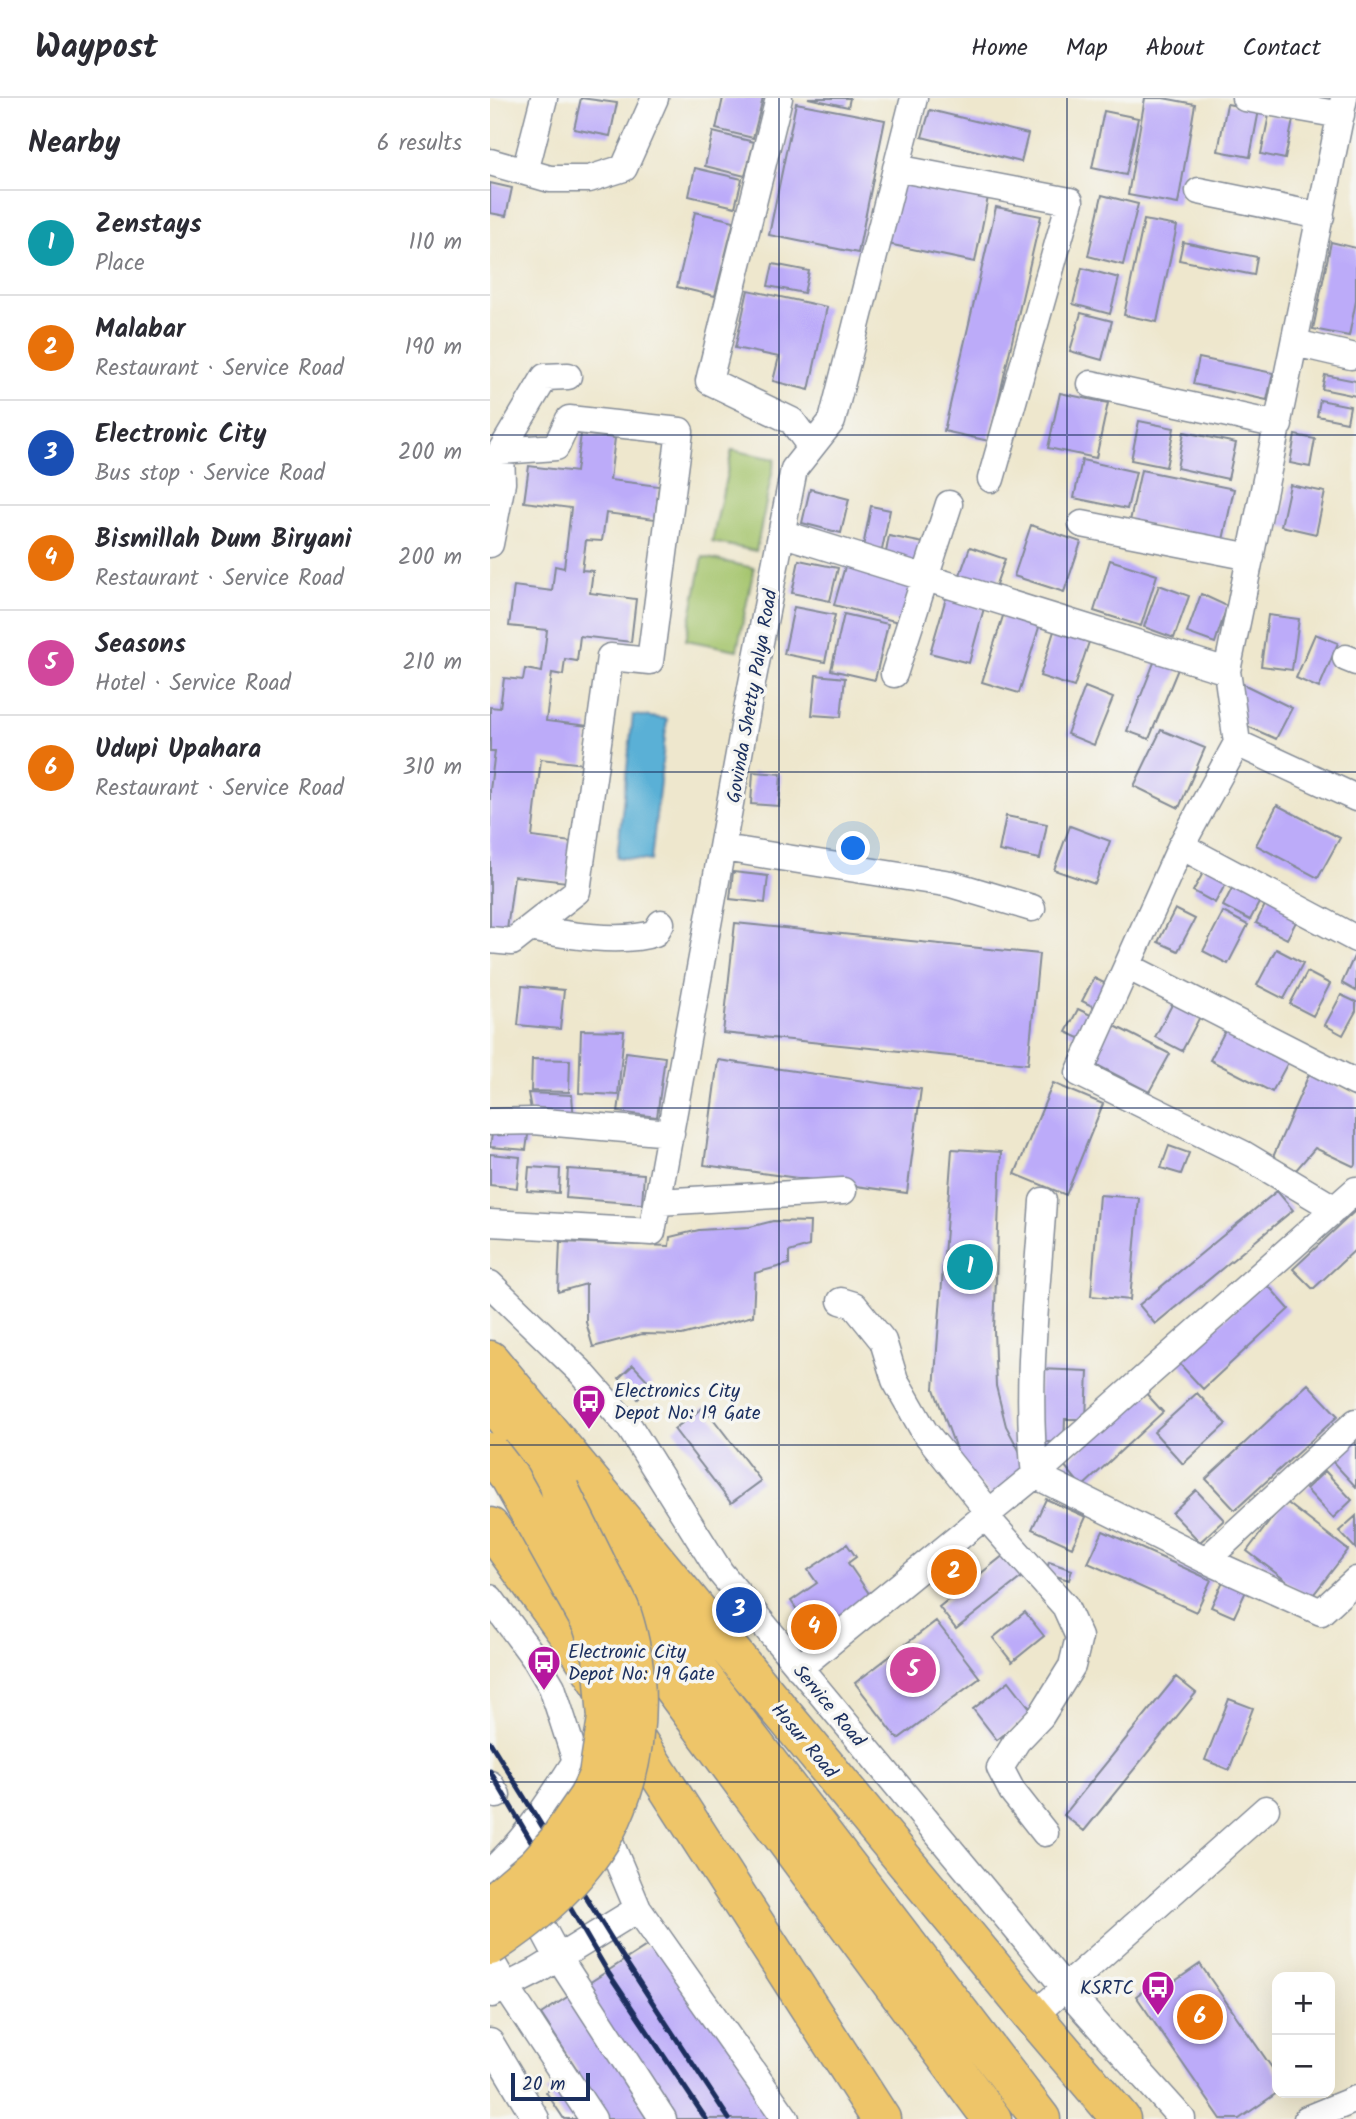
<!DOCTYPE html>
<meta charset="utf-8">
<style>
:root{--surface:#fff;--page:#f2f2f3;--text:#2b2b33;--muted:#7c7c81;--line:#e1e1e2;--accent:#b5179e}
body{margin:0;font-family:Kalam,sans-serif;background:var(--page);color:var(--text)}
.controls{position:absolute;right:21px;bottom:21px;display:grid;overflow:hidden;border-radius:14px;box-shadow:0 7px 28px #0002}
.controls button{width:63px;height:63px;display:grid;place-items:center;padding:0;border:0;border-bottom:2px solid var(--line);background:var(--surface);color:var(--text);font:35px sans-serif}
.scale{position:absolute;left:21px;bottom:18px;width:79px;box-sizing:border-box;padding-left:7px;border:4px solid #1b2f5e;border-top:0;font-size:19px;line-height:24px;white-space:nowrap;color:#1b2f5e;-webkit-text-stroke:5px #f6f6f2;paint-order:stroke}
.you{position:absolute;left:364px;top:751px;width:24px;height:24px;margin:-18px;border:5px solid #fff;border-radius:50%;background:#1a73e8;box-shadow:0 0 0 10px #1a73e833}
.badge{display:grid;place-items:center;width:46px;height:46px;border-radius:50%;background:var(--accent);color:#fff;font-size:23px;font-weight:700}
.pin{position:absolute;translate:-50% -50%;border:4px solid #fff;box-shadow:0 2px 7px #0006}
.list{margin:0;padding:0;list-style:none}
h2{display:flex;justify-content:space-between;align-items:center;height:91px;margin:0;padding:0 28px;font-size:30px}
h2 small{font-size:23px;font-weight:400;color:var(--muted)}
.list li{display:grid;grid-template-columns:46px 1fr auto;gap:21px;align-items:center;box-sizing:border-box;height:105px;padding:0 28px;border-top:2px solid var(--line)}
.list b{display:block;font-size:26px;white-space:nowrap}
.list p{margin:0;font-size:23px;white-space:nowrap;color:var(--muted)}
.list em{font-size:23px;font-style:normal;color:var(--muted)}
.map{position:relative;flex:none;width:866px;height:2021px;overflow:hidden}
header{display:flex;align-items:center;gap:42px;box-sizing:border-box;height:98px;padding:0 35px;background:var(--surface);border-bottom:2px solid var(--line)}
header strong{font-size:33px}
nav{display:flex;gap:38px;margin-inline-start:auto;font-size:24px}
main{display:flex}
aside{flex:1;background:var(--surface)}
.map>svg:first-child{display:block}
</style>
<header>
<strong>Waypost</strong>
<nav><a>Home</a><a>Map</a><a>About</a><a>Contact</a></nav>
</header>
<main>
<aside>
<h2>Nearby<small>6 results</small></h2>
<ul class="list">
<li><span class="badge" style="background:#0f9aa8">1</span><div><b>Zenstays</b><p>Place</p></div><em>110 m</em></li>
<li><span class="badge" style="background:#e8710a">2</span><div><b>Malabar</b><p>Restaurant · Service Road</p></div><em>190 m</em></li>
<li><span class="badge" style="background:#1a4fb4">3</span><div><b>Electronic City</b><p>Bus stop · Service Road</p></div><em>200 m</em></li>
<li><span class="badge" style="background:#e8710a">4</span><div><b>Bismillah Dum Biryani</b><p>Restaurant · Service Road</p></div><em>200 m</em></li>
<li><span class="badge" style="background:#d1479c">5</span><div><b>Seasons</b><p>Hotel · Service Road</p></div><em>210 m</em></li>
<li><span class="badge" style="background:#e8710a">6</span><div><b>Udupi Upahara</b><p>Restaurant · Service Road</p></div><em>310 m</em></li>
</ul>
</aside>
<div class="map">
<svg width="866" height="2021" viewBox="0 0 866 2021">
<rect width="100%" height="100%" fill="#f6f6f2"/>
<filter id="ink" filterUnits="userSpaceOnUse"><feTurbulence type="fractalNoise" baseFrequency=".0143" numOctaves="2"/><feDisplacementMap in="SourceGraphic" scale="14" xChannelSelector="R" yChannelSelector="G"/><feConvolveMatrix kernelMatrix="1 2 1 2 8 2 1 2 1" color-interpolation-filters="sRGB"/></filter>
<filter id="wash" filterUnits="userSpaceOnUse"><feTurbulence type="fractalNoise" baseFrequency=".00686" numOctaves="4" result="noise"/><feDisplacementMap in="SourceGraphic" scale="28" xChannelSelector="R" yChannelSelector="G"/><feGaussianBlur stdDeviation="1.57" result="paint"/><feColorMatrix in="noise" values="0 0 0 0 0 0 0 0 0 0 0 0 0 0 0 0 0 1.4 0 .05"/><feComposite in="paint" operator="in"/></filter>
<g filter="url(#wash)">
<rect width="100%" height="100%" fill="#eee7cd"/>
<path fill="#a4c46c" stroke="#607a65" stroke-width="2" d="M 242,352 L 285,361 L 266,453 L 222,444 Z
M 213,459 L 264,470 L 247,552 L 196,542 Z"/>
<path fill="#5ab0d6" stroke="#3a709a" stroke-width="2" d="M 143,617 L 177,621 L 161,763 L 127,759 Z"/>
<g id="blocks">
<path fill="#bcabf9" d="M 91,0 L 127,5 L 120,38 L 84,31 Z
M 233,0 L 273,0 L 263,40 L 226,31 Z
M 318,0 L 360,0 L 358,9 Z
M 655,0 L 673,0 L 705,6 L 688,106 L 638,97 Z
M 306,5 L 395,22 L 368,155 L 279,137 Z
M 737,6 L 769,12 L 760,59 L 728,53 Z
M 440,12 L 538,36 L 531,64 L 432,39 Z
M 614,13 L 648,20 L 636,77 L 602,70 Z
M 779,17 L 803,22 L 795,61 L 771,56 Z
M 223,34 L 264,44 L 255,78 L 215,68 Z
M 205,70 L 252,81 L 245,109 L 199,98 Z
M 407,80 L 498,99 L 485,164 L 393,145 Z
M 0,85 L 22,90 L 16,118 L 0,115 Z
M 612,97 L 648,106 L 633,167 L 598,158 Z
M 506,109 L 551,118 L 499,343 L 454,333 Z
M 205,114 L 244,123 L 225,198 L 187,189 Z
M 654,122 L 687,128 L 667,224 L 634,217 Z
M 693,144 L 767,159 L 764,177 L 689,162 Z
M 841,144 L 866,150 L 866,203 L 859,238 L 823,231 Z
M 283,166 L 319,173 L 314,195 L 278,188 Z
M 592,170 L 629,180 L 620,216 L 583,206 Z
M 258,192 L 337,209 L 319,292 L 283,283 L 289,259 L 245,250 Z
M 591,215 L 622,223 L 612,262 L 580,253 Z
M 709,260 L 783,275 L 777,302 L 703,286 Z
M 835,277 L 866,283 L 866,298 L 832,291 Z
M 570,295 L 618,305 L 606,360 L 558,350 Z
M 830,302 L 860,308 L 857,324 L 827,318 Z
M 649,323 L 684,330 L 676,369 L 641,362 Z
M 694,334 L 746,345 L 738,381 L 687,370 Z
M 91,336 L 125,340 L 120,382 L 169,388 L 165,421 L 116,415 L 112,443 L 96,442 L 92,472 L 103,473 L 100,495 L 146,501 L 141,544 L 90,538 L 87,563 L 75,561 L 73,577 L 62,575 L 56,623 L 98,628 L 94,666 L 51,661 L 42,739 L 82,744 L 77,784 L 24,778 L 17,832 L 0,830 L 0,692 L 5,653 L 0,653 L 0,609 L 10,610 L 14,580 L 33,582 L 35,571 L 52,574 L 57,532 L 19,528 L 24,488 L 62,493 L 65,468 L 74,470 L 81,410 L 34,404 L 39,368 L 86,374 Z
M 805,337 L 825,341 L 820,369 L 800,365 Z
M 592,362 L 646,374 L 637,411 L 584,400 Z
M 651,372 L 744,391 L 733,442 L 640,423 Z
M 800,387 L 835,394 L 826,436 L 791,428 Z
M 320,391 L 359,401 L 351,435 L 312,425 Z
M 381,408 L 400,412 L 392,452 L 373,449 Z
M 541,427 L 591,444 L 574,494 L 524,478 Z
M 399,438 L 439,446 L 433,473 L 394,465 Z
M 480,449 L 515,461 L 505,489 L 470,477 Z
M 309,462 L 348,470 L 340,503 L 302,495 Z
M 620,462 L 667,477 L 651,528 L 604,513 Z
M 356,465 L 424,483 L 412,525 L 344,507 Z
M 669,487 L 699,498 L 684,540 L 654,529 Z
M 711,496 L 737,508 L 725,545 L 697,535 Z
M 456,500 L 494,510 L 479,565 L 440,555 Z
M 304,509 L 345,517 L 335,564 L 294,556 Z
M 514,515 L 550,526 L 529,595 L 492,584 Z
M 354,516 L 398,526 L 385,582 L 341,572 Z
M 778,517 L 809,521 L 802,572 L 771,568 Z
M 564,533 L 599,544 L 584,589 L 550,578 Z
M 825,536 L 848,545 L 829,590 L 806,580 Z
M 665,562 L 688,571 L 659,641 L 637,633 Z
M 326,577 L 355,580 L 351,619 L 322,617 Z
M 751,585 L 802,610 L 786,641 L 748,624 Z
M 595,589 L 623,600 L 604,647 L 577,636 Z
M 671,632 L 715,650 L 689,710 L 644,688 Z
M 263,674 L 291,676 L 289,708 L 261,706 Z
M 787,707 L 850,740 L 828,780 L 766,747 Z
M 516,718 L 557,726 L 550,761 L 509,753 Z
M 580,728 L 620,743 L 605,786 L 564,772 Z
M 724,755 L 746,767 L 725,805 L 703,793 Z
M 752,770 L 780,784 L 760,822 L 733,808 Z
M 243,774 L 278,778 L 275,805 L 240,801 Z
M 785,787 L 817,803 L 797,841 L 766,825 Z
M 685,811 L 705,821 L 688,853 L 668,844 Z
M 733,814 L 758,827 L 738,866 L 713,853 Z
M 245,825 L 549,856 L 538,966 L 233,935 Z
M 786,851 L 813,865 L 794,901 L 767,887 Z
M 866,854 L 866,893 L 852,885 Z
M 817,874 L 840,886 L 823,918 L 800,906 Z
M 604,880 L 624,890 L 612,913 L 592,903 Z
M 32,888 L 74,892 L 70,931 L 28,927 Z
M 851,897 L 866,904 L 866,913 L 853,937 L 835,927 Z
M 685,901 L 712,915 L 692,953 L 665,939 Z
M 588,911 L 609,921 L 598,944 L 576,934 Z
M 621,926 L 680,956 L 659,994 L 601,964 Z
M 738,927 L 801,959 L 782,994 L 720,962 Z
M 91,932 L 134,933 L 128,997 L 89,995 Z
M 136,954 L 175,959 L 167,1019 L 128,1014 Z
M 42,961 L 80,962 L 79,994 L 41,993 Z
M 228,962 L 431,991 L 417,1095 L 214,1067 Z
M 820,974 L 866,1000 L 866,1066 L 863,1068 L 825,1050 L 806,1072 L 783,1059 Z
M 563,985 L 613,1006 L 576,1097 L 525,1076 Z
M 38,995 L 82,997 L 84,1023 L 42,1017 Z
M 3,1030 L 39,1030 L 36,1052 L 0,1049 Z
M 679,1048 L 699,1055 L 691,1076 L 671,1070 Z
M 462,1051 L 511,1054 L 504,1232 L 506,1288 L 516,1328 L 539,1371 L 504,1400 L 473,1370 L 444,1291 Z
M 0,1056 L 30,1059 L 27,1090 L 0,1087 Z
M 39,1069 L 70,1071 L 69,1095 L 37,1093 Z
M 78,1071 L 154,1076 L 152,1106 L 76,1100 Z
M 787,1093 L 803,1112 L 665,1226 L 649,1207 Z
M 609,1097 L 649,1100 L 640,1202 L 601,1198 Z
M 866,1112 L 866,1151 L 823,1191 L 803,1171 Z
M 283,1123 L 320,1124 L 319,1148 L 299,1154 L 299,1166 L 265,1175 L 263,1218 L 192,1237 L 152,1236 L 103,1249 L 96,1224 L 96,1186 L 68,1194 L 70,1144 L 179,1148 L 180,1139 L 209,1132 L 260,1129 Z
M 775,1184 L 799,1211 L 713,1291 L 688,1264 Z
M 143,1267 L 162,1287 L 148,1301 L 129,1280 Z
M 549,1271 L 598,1273 L 596,1321 L 575,1321 L 574,1344 L 547,1344 Z
M 818,1286 L 848,1318 L 745,1412 L 716,1381 Z
M 653,1292 L 673,1314 L 592,1389 L 574,1367 Z
M 707,1295 L 736,1326 L 693,1366 L 664,1334 Z
M 214,1309 L 271,1383 L 241,1405 L 184,1331 Z
M 866,1337 L 866,1389 L 840,1361 Z
M 835,1373 L 862,1402 L 843,1420 L 816,1391 Z
M 706,1392 L 734,1422 L 710,1444 L 682,1415 Z
M 556,1401 L 596,1419 L 582,1449 L 542,1431 Z
M 795,1403 L 858,1452 L 820,1501 L 757,1453 Z
M 866,1418 L 866,1451 L 849,1433 Z
M 613,1433 L 721,1482 L 706,1514 L 598,1465 Z
M 357,1446 L 366,1459 L 358,1465 L 382,1500 L 325,1538 L 301,1503 L 327,1485 L 318,1472 Z
M 519,1453 L 537,1475 L 466,1531 L 449,1509 Z
M 559,1464 L 582,1472 L 579,1482 L 556,1475 Z
M 734,1481 L 757,1491 L 744,1519 L 721,1509 Z
M 535,1514 L 554,1538 L 522,1564 L 503,1540 Z
M 446,1523 L 490,1580 L 408,1641 L 365,1585 Z
M 686,1579 L 706,1595 L 594,1733 L 574,1717 Z
M 519,1583 L 543,1614 L 507,1642 L 483,1611 Z
M 739,1601 L 763,1610 L 739,1672 L 715,1662 Z
M 172,1838 L 292,2021 L 74,2021 L 56,1994 L 88,1973 L 51,1916 Z
M 710,1866 L 787,1977 L 787,1995 L 749,2021 L 731,2021 L 646,1898 L 666,1884 L 672,1892 Z"/>
</g>
</g>
<g filter="url(#ink)">
<use href="#blocks" fill-opacity="0" stroke="#848b96" stroke-width="2"/>
<g fill="none" stroke-linecap="round" stroke-linejoin="round">
<defs>
<path id="minor" d="M 289,0 L 219,283 L 302,323 L 321,349
M 755,0 L 851,17
M 0,64 L 60,81 L 99,81 L 134,70 L 165,0
M 406,70 L 580,103 L 501,381
M 35,74 L 54,0
M 709,93 L 831,118
M 805,245 L 861,258
M 601,286 L 789,327
M 592,426 L 761,459
M 291,435 L 737,573
M 0,446 L 12,385 L 11,353 L 55,279 L 78,278
M 856,560 L 866,564
M 404,576 L 459,406
M 747,645 L 866,700
M 691,748 L 866,841
M 233,750 L 461,786 L 542,810
M 40,830 C 74,837 133,846 165,835 L 171,825
M 0,842 L 22,844 L 87,793 L 120,559 L 160,563 L 190,333 L 79,321 L 66,349 L 11,353
M 637,868 L 866,985
M 0,1024 L 43,1023 L 181,1035
M 553,1103 C 547,1192 535,1289 545,1377 L 716,1462 L 831,1514 L 866,1482
M 168,1104 L 353,1093
M 845,1111 L 753,1056 L 589,975 L 691,748 L 747,645 L 737,573 L 854,0
M 0,1125 L 162,1134 L 261,590 L 304,371 L 342,323 L 424,0
M 0,1186 L 90,1273 L 140,1330 L 230,1474 L 586,1903 L 692,2021
M 351,1203 L 364,1207 L 393,1243 L 405,1282 L 434,1333 L 499,1414
M 495,1418 L 575,1508 L 589,1539 L 582,1568 L 551,1618 L 527,1643 L 510,1670 L 522,1693 L 555,1735
M 716,1462 L 866,1324
M 0,1500 L 46,1562 L 62,1589 L 86,1663 L 148,1811 L 296,2021
M 309,1570 L 545,1377 L 866,1092
M 0,1686 L 7,1697
M 15,1760 L 68,1859 L 173,2021
M 0,1774 C 37,1741 59,1704 86,1663
M 0,1861 L 16,1889 L 103,2021
M 2,1896 L 47,1873 L 148,1811
M 543,1918 L 776,1711
M 0,1944 L 46,2021
M 817,2021 L 866,2001"/>
<path id="highway" d="M 0,1262 L 543,1918 L 631,2021
M 0,1301 L 551,2021
M 0,1429 L 85,1546 L 391,2021
M 128,1524 L 165,1566 L 502,2021"/>
</defs>
<use href="#minor" stroke="#848b96" stroke-width="29"/>
<use href="#highway" stroke="#848b96" stroke-width="41"/>
<use href="#minor" stroke="#fff" stroke-width="26"/>
<use href="#highway" stroke="#eec569" stroke-width="38"/>
<path stroke="#1b2f5e" stroke-width="5" d="M 0,1644 L 136,1864 L 239,2021
M 0,1673 L 119,1876 L 216,2021"/>
<defs>
<path id="highway-bridge" d="M 0,1354 L 20,1380 L 102,1527 L 112,1558 L 117,1620 L 108,1677 L 98,1699 L 67,1744 L 47,1767 L 0,1807
M 0,1848 C 34,1826 70,1796 95,1764 C 148,1697 158,1595 132,1516 C 127,1501 117,1487 110,1473 C 97,1446 83,1419 70,1392"/>
</defs>
<use href="#highway-bridge" stroke="#848b96" stroke-width="41" stroke-linecap="butt"/>
<use href="#highway-bridge" stroke="#eec569" stroke-width="38"/>
</g>
</g>
<path fill="none" stroke="#1b2f5e" stroke-width="2" stroke-opacity="0.55" d="M 289,0 L 289,2021M 577,0 L 577,2021M 0,337 L 866,337M 0,674 L 866,674M 0,1010 L 866,1010M 0,1347 L 866,1347M 0,1684 L 866,1684"/>
<defs>
<symbol id="bus-pin" viewBox="-11 -11 22 30"><path d="M0 17L-7.5 6A9.5 9.5 0 1 1 7.5 6Z" fill="#b5179e" stroke="#f6f6f2"/><path d="M-5-6H5V4H4V6H2V4H-2V6H-4V4H-5ZM-3.5-4V0h7V-4ZM-3.5 1.2v1.5H-2V1.2ZM2 1.2v1.5H3.5V1.2Z" fill="#fff"/></symbol>
</defs>
<g fill-rule="evenodd">
<use href="#bus-pin" x="80" y="1284" width="38" height="52"/>
<use href="#bus-pin" x="35" y="1545" width="38" height="52"/>
<use href="#bus-pin" x="649" y="1870" width="38" height="52"/>
</g>
<g text-anchor="middle" stroke-width="7" stroke-linejoin="round" paint-order="stroke">
<g font-size="19" fill="#1b2f5e" stroke="#f6f6f2">
<text transform="translate(261 598) rotate(-80)" y="7">Govinda Shetty Palya Road</text>
<text transform="translate(340 1607) rotate(50)" y="7">Service Road</text>
<text transform="translate(315 1642) rotate(50)" y="7">Hosur Road</text>
</g>
<g font-size="19" fill="#1b2f5e" stroke="#f6f6f2" text-anchor="start">
<text x="124" y="1299">Electronics City<tspan x="124" dy="22">Depot No: 19 Gate</tspan></text>
<text x="78" y="1560">Electronic City<tspan x="78" dy="22">Depot No: 19 Gate</tspan></text>
<text x="644" y="1896" text-anchor="end">KSRTC</text>
</g>
</g>
</svg>
<div class="controls">
<button>+</button>
<button>−</button>
</div>
<div class="scale">20 m</div>
<div class="you"></div>
<div class="pin badge" style="left:480px;top:1169px;background:#0f9aa8">1</div>
<div class="pin badge" style="left:464px;top:1474px;background:#e8710a">2</div>
<div class="pin badge" style="left:249px;top:1512px;background:#1a4fb4">3</div>
<div class="pin badge" style="left:324px;top:1529px;background:#e8710a">4</div>
<div class="pin badge" style="left:423px;top:1572px;background:#d1479c">5</div>
<div class="pin badge" style="left:710px;top:1919px;background:#e8710a">6</div>
</div>
</main>
